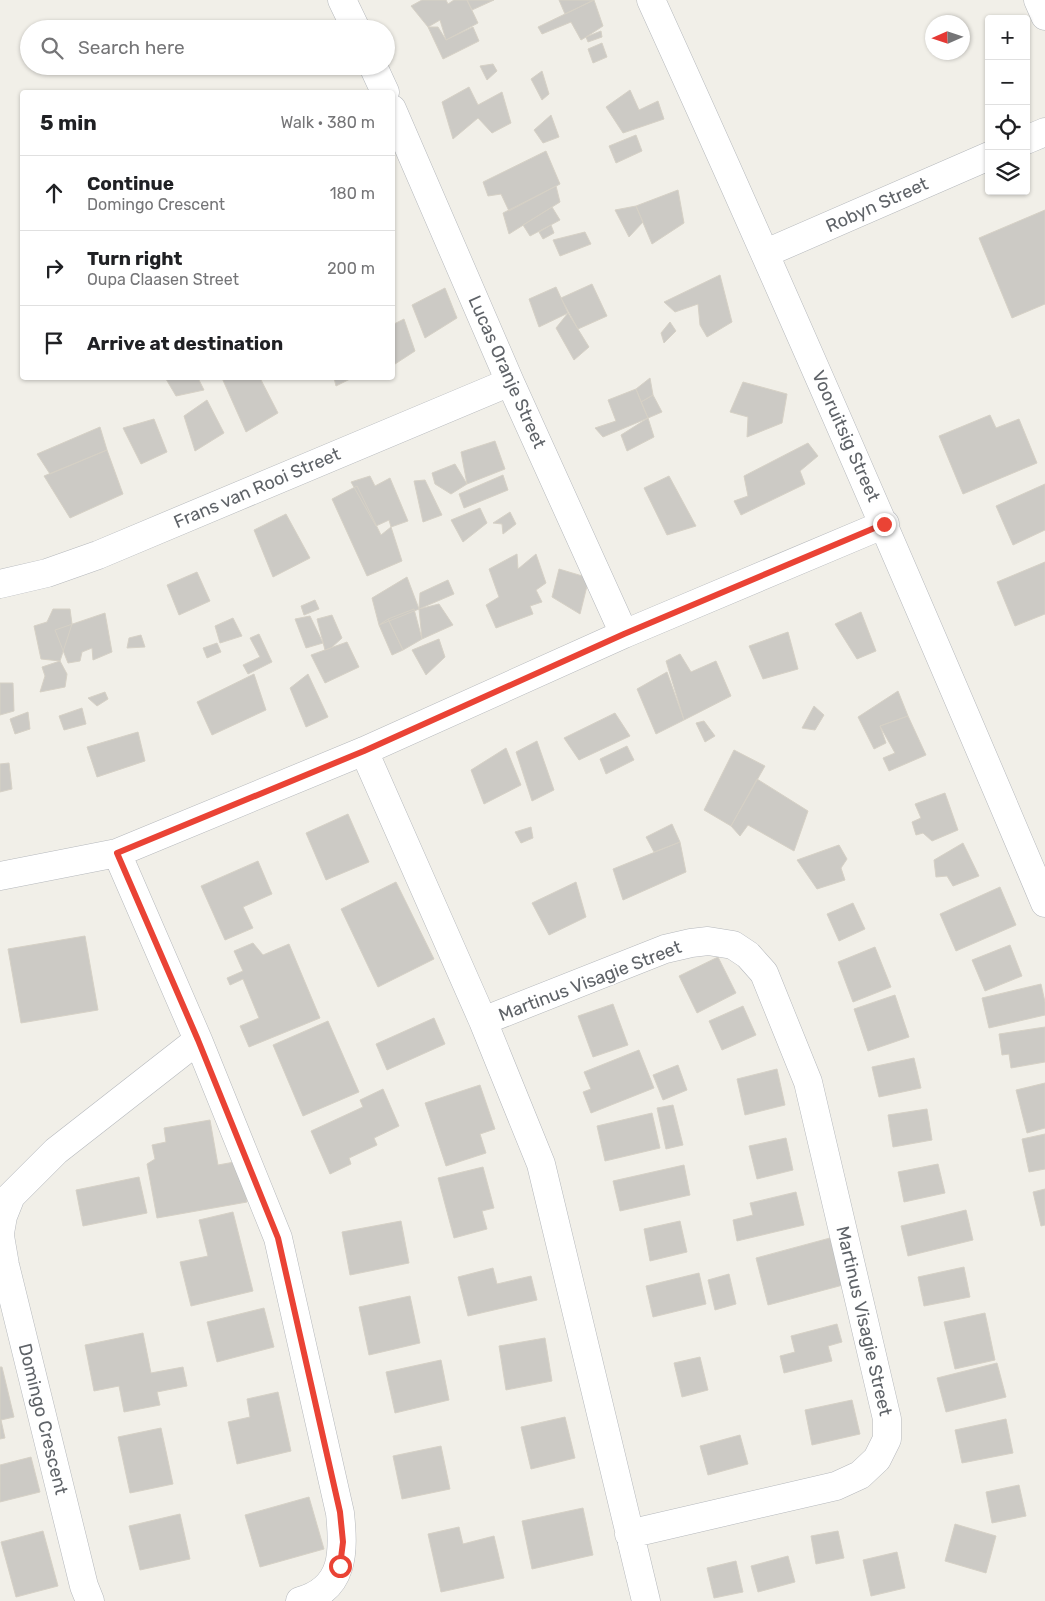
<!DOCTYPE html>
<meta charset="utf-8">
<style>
:root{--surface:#fff;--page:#f2f2f2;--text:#202124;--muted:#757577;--line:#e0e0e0}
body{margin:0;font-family:Rubik,sans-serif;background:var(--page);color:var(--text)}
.controls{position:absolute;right:15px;top:15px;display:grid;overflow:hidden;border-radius:5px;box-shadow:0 1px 4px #0004}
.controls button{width:45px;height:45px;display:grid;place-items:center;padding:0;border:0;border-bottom:1px solid var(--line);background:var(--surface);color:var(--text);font:25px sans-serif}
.compass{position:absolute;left:925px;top:15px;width:45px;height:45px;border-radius:50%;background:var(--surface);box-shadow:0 1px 4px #0004;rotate:267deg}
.stop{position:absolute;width:15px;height:15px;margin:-11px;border:4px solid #ea4335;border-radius:50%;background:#fff}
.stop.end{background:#ea4335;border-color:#fff;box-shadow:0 1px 5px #0008}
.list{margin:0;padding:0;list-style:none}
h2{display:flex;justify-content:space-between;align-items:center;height:65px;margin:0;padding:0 20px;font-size:21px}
h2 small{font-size:16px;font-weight:400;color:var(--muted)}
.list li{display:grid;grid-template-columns:32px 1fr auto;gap:15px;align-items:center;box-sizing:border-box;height:75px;padding:0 20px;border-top:1px solid var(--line)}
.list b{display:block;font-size:19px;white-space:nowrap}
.list p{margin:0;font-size:16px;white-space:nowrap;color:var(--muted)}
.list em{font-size:16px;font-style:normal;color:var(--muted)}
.icon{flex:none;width:28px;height:28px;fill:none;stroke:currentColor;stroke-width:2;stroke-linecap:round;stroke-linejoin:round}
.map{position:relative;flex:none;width:1045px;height:1601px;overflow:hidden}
.search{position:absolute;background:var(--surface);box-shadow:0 1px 4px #0004;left:20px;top:20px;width:375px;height:55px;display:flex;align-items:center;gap:12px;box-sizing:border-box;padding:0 18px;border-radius:28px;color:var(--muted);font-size:19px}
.panel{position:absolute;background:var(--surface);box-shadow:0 1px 4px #0004;left:20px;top:90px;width:375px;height:290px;border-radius:5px}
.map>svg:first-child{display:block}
</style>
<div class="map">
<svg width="1045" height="1601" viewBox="0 0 1045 1601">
<rect width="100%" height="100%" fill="#f1efe8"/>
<path fill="#cccac5" stroke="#d6d1c6" d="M 422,0 L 446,0 L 448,4 L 454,0 L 467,0 L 478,23 L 446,40 L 440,20 L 428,27 L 411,6 Z
M 467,0 L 494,0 L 472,10 Z
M 559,0 L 594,0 L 565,14 Z
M 594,0 L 603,26 L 586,37 L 581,40 L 571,22 L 542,34 L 538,27 Z
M 428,27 L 438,27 L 446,40 L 473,27 L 479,41 L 443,59 Z
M 601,31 L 602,37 L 588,42 L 586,37 Z
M 602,43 L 607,57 L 593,63 L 588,49 Z
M 493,64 L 497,71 L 487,80 L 480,66 Z
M 542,71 L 549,94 L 542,100 L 531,79 Z
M 469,87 L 478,105 L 502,92 L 511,123 L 492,133 L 478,118 L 453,139 L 442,102 Z
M 630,90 L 639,110 L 658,101 L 664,119 L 623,133 L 606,107 Z
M 551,115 L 559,137 L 543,143 L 534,130 Z
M 636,135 L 642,151 L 616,163 L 609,146 Z
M 546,151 L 560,184 L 509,211 L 501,194 L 488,196 L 483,182 Z
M 556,186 L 560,202 L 509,234 L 503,213 Z
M 678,190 L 684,223 L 652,244 L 636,206 Z
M 636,206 L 643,222 L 629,237 L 615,210 Z
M 552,207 L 560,220 L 530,236 L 523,225 Z
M 1045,210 L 1045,304 L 1012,318 L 979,238 Z
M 551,225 L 554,233 L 543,239 L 539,232 Z
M 585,232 L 591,244 L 560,256 L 553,240 Z
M 720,275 L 732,322 L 707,337 L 700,325 L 698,304 L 675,312 L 664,302 Z
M 592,284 L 607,316 L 578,329 L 561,298 Z
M 556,287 L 568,313 L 539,327 L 529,299 Z
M 445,288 L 457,318 L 425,338 L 412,305 Z
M 568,313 L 589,347 L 574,360 L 556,328 Z
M 404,319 L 415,351 L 392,366 L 392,325 Z
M 670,322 L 676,331 L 664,343 L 661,333 Z
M 169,378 L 198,378 L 204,390 L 176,396 L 166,379 Z
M 222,378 L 260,378 L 278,413 L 246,432 Z
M 334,378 L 352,378 L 336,386 Z
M 650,378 L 653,395 L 641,402 L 636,389 Z
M 743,382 L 787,394 L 782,423 L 747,437 L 748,417 L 730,412 Z
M 636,389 L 648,418 L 603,437 L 595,428 L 616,421 L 608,400 Z
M 653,395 L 662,412 L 648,418 L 641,402 Z
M 207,400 L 224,433 L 195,451 L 184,416 Z
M 990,415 L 996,428 L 1019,419 L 1037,463 L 963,494 L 939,436 Z
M 648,418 L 654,437 L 627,451 L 621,435 Z
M 154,419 L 167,452 L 141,464 L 123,428 Z
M 100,427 L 107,450 L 50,474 L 37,454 Z
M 495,441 L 505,469 L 467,484 L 461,452 Z
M 808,443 L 818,456 L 800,471 L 805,484 L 741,515 L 734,501 L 748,496 L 744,476 Z
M 107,450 L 123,494 L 70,518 L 44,476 Z
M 455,464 L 467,484 L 451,494 L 435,484 L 432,473 Z
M 503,475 L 508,490 L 464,508 L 459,494 Z
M 370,476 L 375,486 L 390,478 L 408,521 L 391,527 L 389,520 L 376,526 L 351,482 Z
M 669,476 L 696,526 L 667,535 L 644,488 Z
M 425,480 L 442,515 L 423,522 L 414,481 Z
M 1045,484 L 1045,530 L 1013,545 L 996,506 Z
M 357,486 L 381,535 L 391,527 L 402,561 L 367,576 L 332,499 Z
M 480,508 L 487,523 L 463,542 L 451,520 Z
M 510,512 L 516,524 L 503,534 L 502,524 L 493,523 Z
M 286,514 L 310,558 L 273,577 L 254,530 Z
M 517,554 L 518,569 L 536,554 L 546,583 L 536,590 L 542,602 L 530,606 L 533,614 L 496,628 L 486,605 L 499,597 L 489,569 Z
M 1045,562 L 1045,614 L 1015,626 L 997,582 Z
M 559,569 L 589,578 L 580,614 L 552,597 Z
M 197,572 L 210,601 L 179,615 L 167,585 Z
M 407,577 L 419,609 L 379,625 L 372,598 Z
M 448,580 L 454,594 L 419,609 L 420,593 Z
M 315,600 L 319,609 L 304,615 L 301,606 Z
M 439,604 L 453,625 L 422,639 L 419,609 Z
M 53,609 L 70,609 L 72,624 L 60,661 L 41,659 L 34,626 L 47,622 Z
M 414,609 L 422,639 L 403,650 L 388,619 Z
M 861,612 L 876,651 L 857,659 L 835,624 Z
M 105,613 L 112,652 L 93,660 L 92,648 L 82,652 L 80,661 L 68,663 L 55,630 Z
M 332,615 L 342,638 L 331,648 L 325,650 L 317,619 Z
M 310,616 L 323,643 L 306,648 L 295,619 Z
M 233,618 L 242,636 L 220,643 L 215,626 Z
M 388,619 L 403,650 L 392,655 L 379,625 Z
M 788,632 L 798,669 L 763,679 L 749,646 Z
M 259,634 L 272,662 L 248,674 L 243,665 L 260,657 L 250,638 Z
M 141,635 L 145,647 L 127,648 L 129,638 Z
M 439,639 L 445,657 L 426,675 L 412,650 Z
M 347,642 L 359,667 L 325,683 L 311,655 Z
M 217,643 L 221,652 L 207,658 L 203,648 Z
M 680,654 L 691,672 L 716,661 L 731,696 L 684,720 L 666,661 Z
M 60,661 L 67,674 L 65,687 L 40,692 L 45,676 L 42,667 Z
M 667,672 L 684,720 L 656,734 L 637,689 Z
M 254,674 L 266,710 L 212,735 L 197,702 Z
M 308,674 L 328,717 L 306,727 L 290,688 Z
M 0,683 L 13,683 L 14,711 L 0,715 Z
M 898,691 L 908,716 L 880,726 L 886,743 L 874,749 L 858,717 Z
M 105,692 L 108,699 L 97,706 L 88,698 Z
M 814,706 L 824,715 L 815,730 L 802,728 Z
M 82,708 L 86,724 L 64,730 L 59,716 Z
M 28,712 L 30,729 L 15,734 L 10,719 Z
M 615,713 L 630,736 L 579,760 L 564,738 Z
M 908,716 L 926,755 L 889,771 L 883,758 L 895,753 L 880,726 Z
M 704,721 L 715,736 L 705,742 L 696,723 Z
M 138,732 L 145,761 L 97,777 L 87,747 Z
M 537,741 L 554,790 L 532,801 L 516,752 Z
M 627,746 L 634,760 L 606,774 L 600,759 Z
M 506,748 L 521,785 L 484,804 L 471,770 Z
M 734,750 L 765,766 L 731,826 L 704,810 Z
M 9,763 L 12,789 L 0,792 L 0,764 Z
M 757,779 L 808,811 L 794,851 L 748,825 L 740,836 L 731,826 Z
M 945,793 L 958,830 L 932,841 L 923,833 L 916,835 L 912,822 L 921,818 L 915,804 Z
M 348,814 L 369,862 L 326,880 L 306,833 Z
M 672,824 L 680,842 L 654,852 L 646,837 Z
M 531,827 L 533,838 L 521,843 L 515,832 Z
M 680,842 L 686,872 L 623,900 L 613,869 Z
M 963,843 L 979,876 L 953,886 L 947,876 L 936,877 L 934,860 Z
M 839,845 L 847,859 L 841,868 L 845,880 L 817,889 L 797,860 Z
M 258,861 L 272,894 L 243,907 L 253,928 L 225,940 L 201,886 Z
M 396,882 L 434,959 L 378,987 L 341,909 Z
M 576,882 L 586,917 L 549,935 L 532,903 Z
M 1000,887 L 1016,925 L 956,951 L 940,914 Z
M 853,903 L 865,929 L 839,941 L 827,914 Z
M 85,936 L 98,1010 L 21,1023 L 8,949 Z
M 253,943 L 263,955 L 289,944 L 320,1018 L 249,1047 L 240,1026 L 259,1018 L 243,979 L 230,985 L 227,978 L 243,971 L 234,951 Z
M 1010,945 L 1022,976 L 985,991 L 972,960 Z
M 875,947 L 891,987 L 853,1002 L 838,962 Z
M 718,957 L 736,993 L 697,1013 L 679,976 Z
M 1041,984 L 1045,1002 L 1045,1015 L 989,1028 L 982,998 Z
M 895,995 L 909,1037 L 868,1051 L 854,1009 Z
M 613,1004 L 628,1045 L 593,1057 L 578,1016 Z
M 743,1006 L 756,1035 L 722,1050 L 709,1021 Z
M 434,1018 L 445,1044 L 387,1070 L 376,1044 Z
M 328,1021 L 359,1092 L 303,1116 L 273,1045 Z
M 1045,1027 L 1045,1062 L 1011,1068 L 1009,1054 L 1002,1055 L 999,1034 Z
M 639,1050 L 654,1088 L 591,1113 L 583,1092 L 591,1089 L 584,1072 Z
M 914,1058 L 921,1088 L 879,1097 L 872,1067 Z
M 678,1065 L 687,1090 L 663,1100 L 653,1075 Z
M 777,1069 L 785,1105 L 745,1115 L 737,1079 Z
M 1045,1083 L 1045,1128 L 1027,1133 L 1016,1090 Z
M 480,1085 L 495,1129 L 480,1134 L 486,1153 L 446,1166 L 425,1103 Z
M 383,1089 L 399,1126 L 374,1138 L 377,1145 L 349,1158 L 351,1164 L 330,1174 L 311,1131 L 363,1107 L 360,1100 Z
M 673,1105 L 683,1145 L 666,1149 L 657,1108 Z
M 927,1109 L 932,1140 L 893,1147 L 888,1115 Z
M 652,1113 L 660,1148 L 605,1161 L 597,1126 Z
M 210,1120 L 218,1165 L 240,1161 L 247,1202 L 157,1218 L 147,1164 L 155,1159 L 152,1145 L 166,1142 L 164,1128 Z
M 1045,1134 L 1045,1169 L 1029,1172 L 1022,1139 Z
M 786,1138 L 793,1170 L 757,1179 L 749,1146 Z
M 938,1164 L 945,1193 L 904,1202 L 898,1172 Z
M 684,1165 L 690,1195 L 620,1211 L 613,1181 Z
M 483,1167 L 494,1208 L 482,1211 L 487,1229 L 454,1238 L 438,1178 Z
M 139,1177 L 147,1213 L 83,1226 L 76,1190 Z
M 1045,1189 L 1045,1225 L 1041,1226 L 1033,1192 Z
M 796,1192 L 804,1225 L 737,1241 L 733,1220 L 753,1215 L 750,1203 Z
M 966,1210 L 973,1240 L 908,1256 L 901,1226 Z
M 233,1212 L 253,1291 L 191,1306 L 180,1262 L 208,1256 L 199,1220 Z
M 401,1221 L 409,1263 L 350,1275 L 342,1232 Z
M 680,1221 L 687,1252 L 650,1261 L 644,1229 Z
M 830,1238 L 843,1285 L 768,1305 L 756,1258 Z
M 964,1267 L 970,1297 L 924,1306 L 918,1277 Z
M 493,1268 L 497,1284 L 531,1276 L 537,1300 L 468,1316 L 458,1277 Z
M 699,1273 L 706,1304 L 653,1317 L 646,1286 Z
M 729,1274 L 736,1304 L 715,1310 L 708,1280 Z
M 410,1296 L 420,1343 L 369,1355 L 359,1307 Z
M 264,1308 L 274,1347 L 217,1362 L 207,1322 Z
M 985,1313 L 995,1360 L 955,1369 L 944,1322 Z
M 837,1324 L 842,1342 L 828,1346 L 832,1361 L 784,1373 L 780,1356 L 795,1352 L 791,1336 Z
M 143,1333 L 151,1373 L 183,1367 L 187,1386 L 157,1392 L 160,1405 L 124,1412 L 119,1386 L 94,1391 L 85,1345 Z
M 545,1338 L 552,1381 L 506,1390 L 499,1346 Z
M 700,1357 L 708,1390 L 682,1397 L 674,1363 Z
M 441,1360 L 449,1400 L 395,1413 L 386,1372 Z
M 997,1363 L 1006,1397 L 946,1412 L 937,1378 Z
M 0,1367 L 2,1367 L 14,1417 L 1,1420 L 5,1438 L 0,1439 Z
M 278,1392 L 291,1451 L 237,1464 L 228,1422 L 250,1417 L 247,1399 Z
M 852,1400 L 860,1434 L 812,1445 L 805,1410 Z
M 565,1417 L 575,1458 L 531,1469 L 521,1427 Z
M 1006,1419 L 1013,1453 L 962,1463 L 955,1430 Z
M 161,1428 L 173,1484 L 130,1493 L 118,1437 Z
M 740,1435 L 748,1464 L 708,1475 L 700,1446 Z
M 441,1446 L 450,1489 L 402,1499 L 393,1456 Z
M 31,1457 L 40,1492 L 0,1502 L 0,1465 Z
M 1019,1485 L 1026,1516 L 992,1523 L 986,1492 Z
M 309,1497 L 324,1549 L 260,1567 L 245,1515 Z
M 583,1508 L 593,1555 L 532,1569 L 522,1521 Z
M 180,1514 L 190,1559 L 140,1570 L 129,1526 Z
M 955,1524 L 996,1536 L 986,1573 L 945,1561 Z
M 459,1527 L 463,1544 L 494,1536 L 504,1578 L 441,1592 L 428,1534 Z
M 43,1531 L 58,1586 L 16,1597 L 1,1542 Z
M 838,1531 L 844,1558 L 816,1564 L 811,1536 Z
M 897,1552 L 905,1588 L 871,1596 L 863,1560 Z
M 788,1556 L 795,1582 L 758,1592 L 751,1566 Z
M 736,1561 L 743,1592 L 714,1598 L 707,1568 Z"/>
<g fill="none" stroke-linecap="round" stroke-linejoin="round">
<defs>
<path id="minor" d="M 342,0 L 356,29
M 651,0 C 787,299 917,600 1045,903
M 1038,0 L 1045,16
M 373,66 L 385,92
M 392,109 L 510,382 L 624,634
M 1026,140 L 1045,132
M 766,253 L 989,156
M 0,584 L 47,573 L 98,555 L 510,382
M 364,751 L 483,1021 L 541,1164 L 646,1601
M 117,853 L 198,1040 L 278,1238 L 340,1513 C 344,1551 345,1589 300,1601
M 0,876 L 117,853 L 364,751 L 624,634 L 885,524
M 483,1021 L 665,949 L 691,943 L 708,941 L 733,945 L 748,955 L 764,973 L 808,1082 L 887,1419 L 887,1439 L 877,1459 L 860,1475 L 836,1486 L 629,1534
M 0,1233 L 3,1216 L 11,1196 L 56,1151 L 198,1040
M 0,1236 L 5,1265 L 84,1586 L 90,1601"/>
</defs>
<use href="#minor" stroke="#b5b8bc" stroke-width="29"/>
<use href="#minor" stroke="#fff" stroke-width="28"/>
</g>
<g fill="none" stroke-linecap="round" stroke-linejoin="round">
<path stroke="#ea4335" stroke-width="6" d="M 340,1566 L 343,1542 L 340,1512 L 278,1238 L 198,1040 L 117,853 L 364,751 L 624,634 L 884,524"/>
</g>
<g text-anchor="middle" stroke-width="4" stroke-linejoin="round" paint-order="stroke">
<g font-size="18" fill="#5f6368" stroke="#fff">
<text transform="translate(877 205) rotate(-24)" y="6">Robyn Street</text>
<text transform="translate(507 372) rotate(66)" y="6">Lucas Oranje Street</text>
<text transform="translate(846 436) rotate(66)" y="6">Vooruitsig Street</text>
<text transform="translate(257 488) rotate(-23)" y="6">Frans van Rooi Street</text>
<text transform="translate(590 981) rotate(-21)" y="6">Martinus Visagie Street</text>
<text transform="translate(864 1321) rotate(77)" y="6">Martinus Visagie Street</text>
<text transform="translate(43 1419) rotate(76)" y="6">Domingo Crescent</text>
</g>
</g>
</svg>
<div class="controls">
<button>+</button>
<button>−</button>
<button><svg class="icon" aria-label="locate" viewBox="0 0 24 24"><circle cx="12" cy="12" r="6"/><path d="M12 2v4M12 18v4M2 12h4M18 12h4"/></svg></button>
<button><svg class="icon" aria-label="layers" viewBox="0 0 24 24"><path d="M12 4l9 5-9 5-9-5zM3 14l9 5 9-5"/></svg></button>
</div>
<svg class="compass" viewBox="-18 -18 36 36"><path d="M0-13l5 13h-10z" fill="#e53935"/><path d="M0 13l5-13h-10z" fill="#757577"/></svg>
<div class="stop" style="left:340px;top:1566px"></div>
<div class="stop end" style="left:884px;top:524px"></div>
<div class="search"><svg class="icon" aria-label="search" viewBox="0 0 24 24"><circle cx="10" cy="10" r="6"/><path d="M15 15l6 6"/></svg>Search here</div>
<section class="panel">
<h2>5 min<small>Walk · 380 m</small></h2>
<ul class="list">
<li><svg class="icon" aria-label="ahead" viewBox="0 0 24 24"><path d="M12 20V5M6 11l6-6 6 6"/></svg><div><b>Continue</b><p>Domingo Crescent</p></div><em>180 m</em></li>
<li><svg class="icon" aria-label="right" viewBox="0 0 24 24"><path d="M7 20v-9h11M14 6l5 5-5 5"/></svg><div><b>Turn right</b><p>Oupa Claasen Street</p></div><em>200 m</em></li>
<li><svg class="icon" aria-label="arrive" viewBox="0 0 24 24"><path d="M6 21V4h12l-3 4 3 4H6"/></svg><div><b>Arrive at destination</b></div></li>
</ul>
</section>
</div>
